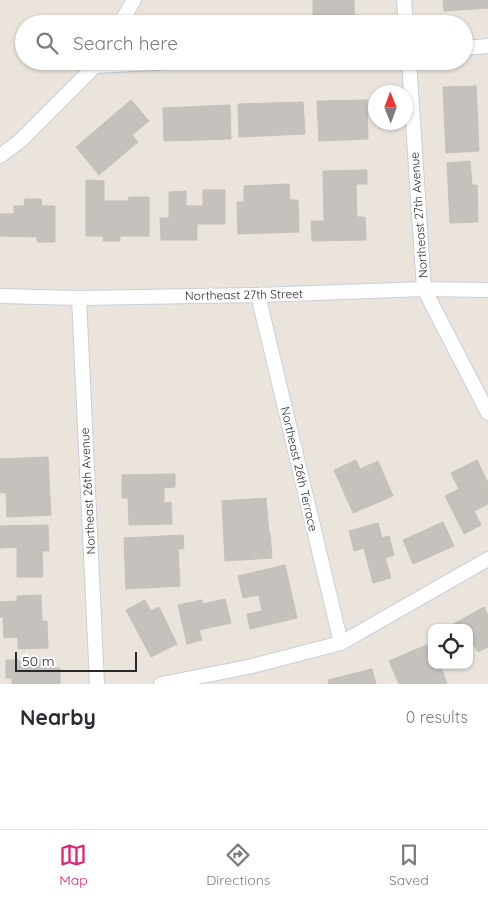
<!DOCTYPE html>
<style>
:root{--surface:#fff;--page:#f7f7f7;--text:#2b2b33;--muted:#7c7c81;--line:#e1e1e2;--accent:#db2777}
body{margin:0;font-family:Quicksand,sans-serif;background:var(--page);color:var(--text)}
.controls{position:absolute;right:15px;bottom:15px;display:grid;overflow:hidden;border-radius:10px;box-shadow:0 1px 4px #0004}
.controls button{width:45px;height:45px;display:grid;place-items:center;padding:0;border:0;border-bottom:1px solid var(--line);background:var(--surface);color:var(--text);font:25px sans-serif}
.compass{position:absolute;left:368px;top:85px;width:45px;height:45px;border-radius:50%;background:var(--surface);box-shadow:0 1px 4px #0004;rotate:359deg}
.scale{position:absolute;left:15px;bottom:12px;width:122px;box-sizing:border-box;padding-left:5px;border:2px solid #292929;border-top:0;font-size:14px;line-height:18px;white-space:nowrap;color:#292929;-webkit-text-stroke:4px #fff;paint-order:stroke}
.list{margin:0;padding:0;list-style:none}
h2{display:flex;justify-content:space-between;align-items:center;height:65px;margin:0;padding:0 20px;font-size:21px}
h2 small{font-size:16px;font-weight:400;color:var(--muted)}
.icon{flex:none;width:28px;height:28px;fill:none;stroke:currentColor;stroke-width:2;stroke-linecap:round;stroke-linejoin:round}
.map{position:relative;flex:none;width:488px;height:684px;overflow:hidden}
.search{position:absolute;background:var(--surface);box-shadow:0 1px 4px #0004;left:15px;right:15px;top:15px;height:55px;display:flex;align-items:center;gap:12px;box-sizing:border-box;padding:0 18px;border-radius:28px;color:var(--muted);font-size:19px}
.sheet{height:145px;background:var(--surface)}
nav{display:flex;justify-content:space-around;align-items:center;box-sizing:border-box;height:70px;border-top:1px solid var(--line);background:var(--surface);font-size:14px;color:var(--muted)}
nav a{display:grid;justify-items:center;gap:2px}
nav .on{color:var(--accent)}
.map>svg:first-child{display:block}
</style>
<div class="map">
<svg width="488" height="684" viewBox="0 0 488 684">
<rect width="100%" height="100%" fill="#eae4dd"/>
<path fill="#c5c1bc" stroke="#c5c0b7" d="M 313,0 L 354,0 L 354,16 L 313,18 Z
M 443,0 L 488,0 L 488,8 L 444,11 Z
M 476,86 L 479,151 L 446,153 L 443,87 Z
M 131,100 L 149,121 L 132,135 L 138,142 L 99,175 L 76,147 Z
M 367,100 L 368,139 L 319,141 L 317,101 Z
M 303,102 L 305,134 L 239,137 L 238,104 Z
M 230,105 L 231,139 L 164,141 L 163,108 Z
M 470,161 L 472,185 L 477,185 L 478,222 L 450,223 L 447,163 Z
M 367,170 L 367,184 L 356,184 L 357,217 L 365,217 L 366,240 L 312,241 L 311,221 L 324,221 L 323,171 Z
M 86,180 L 104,181 L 104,201 L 128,201 L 129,197 L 149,197 L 149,236 L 120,236 L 120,241 L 103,241 L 103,236 L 86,236 Z
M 289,184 L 290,200 L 298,200 L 299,232 L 238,234 L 237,202 L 244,202 L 244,186 Z
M 203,190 L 225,190 L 225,224 L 197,224 L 197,240 L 161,240 L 160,218 L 169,218 L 169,192 L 186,191 L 186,206 L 203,206 Z
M 25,199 L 41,199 L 42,206 L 55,206 L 55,242 L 37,242 L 37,237 L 0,236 L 0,214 L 14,214 L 14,206 L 24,206 Z
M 48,457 L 51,515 L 7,517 L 6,493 L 0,493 L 0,459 Z
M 356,460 L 360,469 L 378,461 L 393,496 L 353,513 L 334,470 Z
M 477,460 L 488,483 L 488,504 L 474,511 L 481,525 L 464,534 L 445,496 L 459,489 L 451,473 Z
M 175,474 L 175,487 L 164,488 L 164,503 L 171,502 L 172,524 L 129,525 L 128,498 L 122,498 L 122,475 Z
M 266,498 L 269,534 L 270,533 L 272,558 L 225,561 L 222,501 Z
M 443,522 L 454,546 L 413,564 L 403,540 Z
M 378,523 L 382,538 L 389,536 L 394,555 L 385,558 L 391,578 L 373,583 L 364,548 L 354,551 L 349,531 Z
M 48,525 L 49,551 L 42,551 L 43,577 L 17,577 L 17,547 L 0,548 L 0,526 Z
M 183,535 L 184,549 L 178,549 L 180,586 L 126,589 L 124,538 Z
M 285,565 L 297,618 L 250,629 L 247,614 L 262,611 L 259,595 L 243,598 L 238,576 Z
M 41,595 L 42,621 L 47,621 L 48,648 L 18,649 L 18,637 L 4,638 L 3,617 L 0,617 L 0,602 L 17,601 L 17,596 Z
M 225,599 L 231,623 L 199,630 L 202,640 L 187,644 L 178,605 L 202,600 L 203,604 Z
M 145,600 L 151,611 L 159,607 L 177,644 L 151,657 L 126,610 Z
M 484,607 L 488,615 L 488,647 L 478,652 L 474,645 L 469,647 L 469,628 L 446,628 Z
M 431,643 L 432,665 L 440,665 L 447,683 L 444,684 L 399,684 L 389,661 Z
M 6,660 L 50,660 L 50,668 L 60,668 L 60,684 L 12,684 L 12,678 L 6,678 Z
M 372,669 L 376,684 L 329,684 L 328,680 Z"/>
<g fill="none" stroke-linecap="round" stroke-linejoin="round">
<defs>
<path id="street" d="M 404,0 L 406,24
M 120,24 L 134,0
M 464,48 L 488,46
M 409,61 L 424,289 L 488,413
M 95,66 L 192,61
M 0,156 L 20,141 L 95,66 L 97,61
M 258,295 L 341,643
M 0,296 L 79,298 L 258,295 L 424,289 L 488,290
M 79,298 L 97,684
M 161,684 L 248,667 L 341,643 L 488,559"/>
</defs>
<use href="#street" stroke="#cbced9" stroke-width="16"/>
<use href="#street" stroke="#fff" stroke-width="14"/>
</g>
<g text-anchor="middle" stroke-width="5" stroke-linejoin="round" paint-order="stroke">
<g font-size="12" fill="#292929" stroke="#fff">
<text transform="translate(419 215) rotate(-94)" y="4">Northeast 27th Avenue</text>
<text transform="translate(244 295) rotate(-1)" y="4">Northeast 27th Street</text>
<text transform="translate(299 469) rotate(77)" y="4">Northeast 26th Terrace</text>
<text transform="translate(88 491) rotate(-93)" y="4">Northeast 26th Avenue</text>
</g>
</g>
</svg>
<div class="controls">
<button><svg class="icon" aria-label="locate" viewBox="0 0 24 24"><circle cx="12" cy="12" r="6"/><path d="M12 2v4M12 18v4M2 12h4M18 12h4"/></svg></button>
</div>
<svg class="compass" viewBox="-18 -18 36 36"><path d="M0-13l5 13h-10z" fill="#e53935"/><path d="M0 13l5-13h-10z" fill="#7c7c81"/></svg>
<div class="scale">50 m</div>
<div class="search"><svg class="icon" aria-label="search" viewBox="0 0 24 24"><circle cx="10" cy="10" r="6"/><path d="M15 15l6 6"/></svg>Search here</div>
</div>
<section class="sheet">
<h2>Nearby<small>0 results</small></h2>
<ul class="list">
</ul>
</section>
<nav>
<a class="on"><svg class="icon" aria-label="map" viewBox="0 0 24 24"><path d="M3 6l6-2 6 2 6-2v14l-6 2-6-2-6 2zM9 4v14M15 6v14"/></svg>Map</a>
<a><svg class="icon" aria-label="directions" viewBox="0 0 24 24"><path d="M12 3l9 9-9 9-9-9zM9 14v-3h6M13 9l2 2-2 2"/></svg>Directions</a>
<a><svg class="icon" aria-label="saved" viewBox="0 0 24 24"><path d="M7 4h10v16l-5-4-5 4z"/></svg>Saved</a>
</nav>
